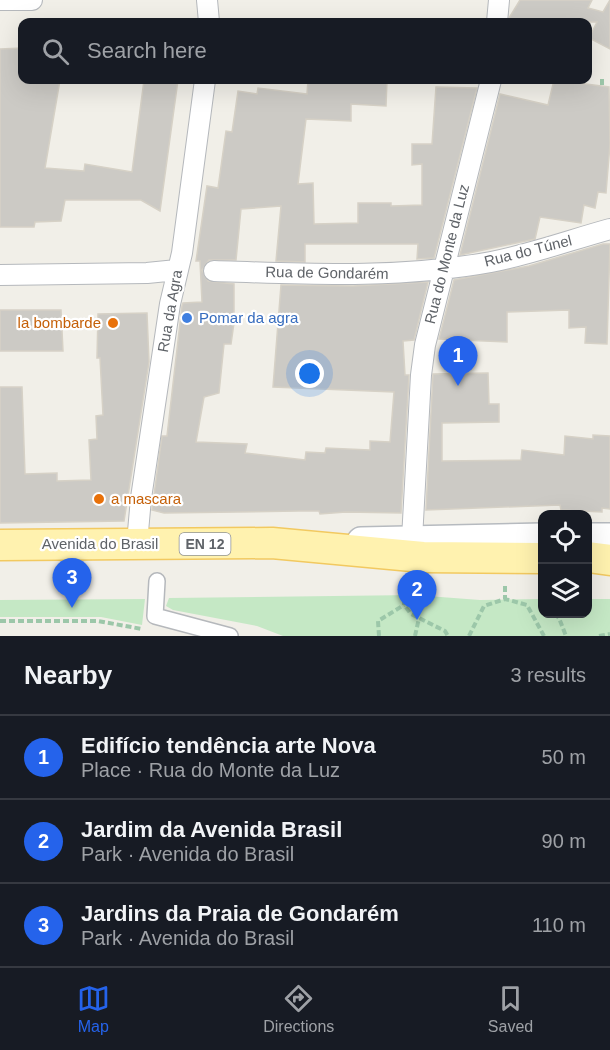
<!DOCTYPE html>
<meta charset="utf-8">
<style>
:root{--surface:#171b24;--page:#242831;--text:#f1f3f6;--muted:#9ea1a6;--line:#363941;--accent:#2563eb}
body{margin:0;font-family:Arial,sans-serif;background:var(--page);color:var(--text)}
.controls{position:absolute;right:18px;bottom:18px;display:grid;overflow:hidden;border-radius:12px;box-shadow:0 6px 24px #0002}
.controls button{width:54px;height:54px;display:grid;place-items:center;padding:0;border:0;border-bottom:2px solid var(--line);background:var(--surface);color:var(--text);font:30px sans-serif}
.you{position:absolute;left:310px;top:374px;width:21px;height:21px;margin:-15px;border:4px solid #fff;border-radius:50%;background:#1a73e8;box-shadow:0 0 0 9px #1a73e833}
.badge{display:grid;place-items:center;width:39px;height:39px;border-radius:50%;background:var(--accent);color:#fff;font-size:20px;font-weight:700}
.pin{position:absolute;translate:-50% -50px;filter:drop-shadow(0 2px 3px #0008)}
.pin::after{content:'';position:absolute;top:32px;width:21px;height:18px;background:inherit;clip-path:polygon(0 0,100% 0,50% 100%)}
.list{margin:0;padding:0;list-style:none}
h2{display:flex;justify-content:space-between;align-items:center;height:78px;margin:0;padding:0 24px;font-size:26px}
h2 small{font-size:20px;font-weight:400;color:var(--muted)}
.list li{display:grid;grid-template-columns:39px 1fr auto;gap:18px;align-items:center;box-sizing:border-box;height:84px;padding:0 24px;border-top:2px solid var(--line)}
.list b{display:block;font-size:22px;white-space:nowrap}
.list p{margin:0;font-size:20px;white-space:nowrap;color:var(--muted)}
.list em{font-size:20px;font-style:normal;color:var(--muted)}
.icon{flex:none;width:33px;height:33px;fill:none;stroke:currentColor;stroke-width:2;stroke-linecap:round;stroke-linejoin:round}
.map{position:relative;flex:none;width:610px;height:636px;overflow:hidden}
.search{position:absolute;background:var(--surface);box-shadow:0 6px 24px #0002;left:18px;right:18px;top:18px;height:66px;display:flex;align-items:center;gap:15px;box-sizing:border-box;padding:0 21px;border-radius:12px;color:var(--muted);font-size:22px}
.sheet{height:330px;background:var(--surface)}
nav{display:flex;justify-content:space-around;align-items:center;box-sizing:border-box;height:84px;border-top:2px solid var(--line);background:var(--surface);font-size:16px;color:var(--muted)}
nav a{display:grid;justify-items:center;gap:3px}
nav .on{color:var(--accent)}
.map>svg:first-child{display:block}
</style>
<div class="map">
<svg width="610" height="636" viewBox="0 0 610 636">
<rect width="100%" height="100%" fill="#f1efe8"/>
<path fill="#c5e8c5" d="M 414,595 L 480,600 L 542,599 L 542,614 L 588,614 L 588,599 L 610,599 L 610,636 L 283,636 L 257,626 L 173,610 L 166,606 L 169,598 Z
M 145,599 L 142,625 L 101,617 L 0,617 L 0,600 Z"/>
<path fill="#cccac5" stroke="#d6d1c6" stroke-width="1.5" d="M 520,0 L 592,0 L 588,8 L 603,12 L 610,0 L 610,49 L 589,38 L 597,22 L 524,22 L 509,18 Z
M 22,48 L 22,80 L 60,80 L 45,168 L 84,171 L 85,164 L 132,172 L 144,80 L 178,80 L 160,211 L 141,200 L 65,200 L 61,221 L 35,222 L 34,227 L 0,227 L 0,49 Z
M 308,80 L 387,80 L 386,106 L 351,104 L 351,121 L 306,119 L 298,184 L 313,183 L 314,224 L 358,223 L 358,203 L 391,203 L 391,206 L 422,205 L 422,164 L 412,165 L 412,144 L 432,144 L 436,87 L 477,88 L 434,258 L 417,259 L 418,244 L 305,244 L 305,262 L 276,261 L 281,206 L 241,209 L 236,260 L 209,260 L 202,270 L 208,281 L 234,284 L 234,323 L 231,344 L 224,344 L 219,393 L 204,397 L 196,442 L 247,444 L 245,453 L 305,460 L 306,452 L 325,453 L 326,448 L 370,450 L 370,441 L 390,442 L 394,392 L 273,387 L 281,285 L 353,286 L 428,282 L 414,340 L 403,341 L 405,375 L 409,375 L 401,513 L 346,512 L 320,514 L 319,511 L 299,511 L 164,513 L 152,510 L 162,436 L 167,436 L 182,306 L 183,303 L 202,302 L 200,261 L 196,261 L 207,186 L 218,188 L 226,131 L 232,132 L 238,91 L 257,94 L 258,88 L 307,94 Z
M 554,80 L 609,87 L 610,144 L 606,193 L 598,192 L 595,208 L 584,205 L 581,223 L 540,217 L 535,239 L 460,255 L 500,94 L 548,105 Z
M 603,244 L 610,244 L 607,344 L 585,343 L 586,327 L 569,328 L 569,310 L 507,312 L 507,342 L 439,339 L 454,280 L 529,266 Z
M 0,310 L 61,310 L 63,351 L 0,351 Z
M 147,313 L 149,362 L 124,521 L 0,523 L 0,387 L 22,387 L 25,474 L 57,473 L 57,481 L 91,480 L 89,440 L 97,439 L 96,416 L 103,415 L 100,358 L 97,358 L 98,314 Z
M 488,373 L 489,404 L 499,404 L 499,422 L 442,423 L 442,461 L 521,460 L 522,450 L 564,455 L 565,436 L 593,439 L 593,435 L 610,436 L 610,509 L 602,508 L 602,512 L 561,510 L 560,505 L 426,510 L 433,374 Z"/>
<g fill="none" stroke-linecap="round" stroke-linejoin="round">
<defs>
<path id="pedestrian" d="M 157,581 L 155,616 L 230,636"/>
<path id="minor" d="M 0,0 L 32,0
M 207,0 L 209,22
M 497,22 L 499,0
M 214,271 C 307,274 399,279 491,262 C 532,254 570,240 610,229
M 0,275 L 147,273 L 177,270
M 412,539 L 421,375 L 425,345 L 491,80
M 137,543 L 141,498 L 170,304 L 182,253 L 205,80"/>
<path id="secondary" d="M 588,537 L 610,537
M 361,541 L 542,537"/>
<path id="primary" d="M 0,545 L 272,543 L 423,557 L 542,558
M 588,557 L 610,560"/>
</defs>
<use href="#pedestrian" stroke="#b5b8bc" stroke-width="18"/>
<use href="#minor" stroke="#b5b8bc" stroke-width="22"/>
<use href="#secondary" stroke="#b6babf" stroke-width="30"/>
<use href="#primary" stroke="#f2c960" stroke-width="33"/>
<path stroke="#9cc7a9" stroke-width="4" stroke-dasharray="6 3" stroke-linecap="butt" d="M 602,79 L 602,87
M 404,581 L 404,605 L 411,614 L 445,631 L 448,636
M 505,586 L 505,599
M 554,614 L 559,618 L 566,636
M 0,621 L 98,621 L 142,629
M 379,636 L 378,621 L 404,605
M 415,636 L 419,618
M 469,636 L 484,606 L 505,599 L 527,605 L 544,636
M 599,636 L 610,634"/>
<use href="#pedestrian" stroke="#fff" stroke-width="15"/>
<use href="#minor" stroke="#fff" stroke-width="20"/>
<use href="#secondary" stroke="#fff" stroke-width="27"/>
<use href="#primary" stroke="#fff2af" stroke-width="30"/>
</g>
<circle fill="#3f7fe0" stroke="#fff" stroke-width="2" cx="187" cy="318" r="6"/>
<g fill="#e8710a" stroke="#fff" stroke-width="2">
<circle cx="113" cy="323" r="6"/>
<circle cx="99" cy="499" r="6"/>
</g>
<g text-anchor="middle" stroke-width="4.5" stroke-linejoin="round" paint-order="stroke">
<rect fill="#fff" stroke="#8f9295" stroke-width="1.5" x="179.5" y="533" width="51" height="22" rx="4.5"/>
<g font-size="14" font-weight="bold" fill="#5f6368">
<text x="205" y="549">EN 12</text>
</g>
<g font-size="15" fill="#5f6368" stroke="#fff">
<text transform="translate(528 251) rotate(-14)" y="5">Rua do Túnel</text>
<text transform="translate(447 254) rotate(-76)" y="5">Rua do Monte da Luz</text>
<text transform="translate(327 273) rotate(1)" y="5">Rua de Gondarém</text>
<text transform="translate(170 311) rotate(-80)" y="5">Rua da Agra</text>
<text x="100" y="549">Avenida do Brasil</text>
</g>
<g font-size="15" fill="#366cbe" stroke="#fff" text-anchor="start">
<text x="199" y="323">Pomar da agra</text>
</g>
<g font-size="15" fill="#c56008" stroke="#fff" text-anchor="end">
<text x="101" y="328">la bombarde</text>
<text x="111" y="504" text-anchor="start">a mascara</text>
</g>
</g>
</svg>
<div class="controls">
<button><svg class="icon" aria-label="locate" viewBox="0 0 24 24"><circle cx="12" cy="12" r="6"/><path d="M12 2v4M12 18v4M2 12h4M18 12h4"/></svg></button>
<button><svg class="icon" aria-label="layers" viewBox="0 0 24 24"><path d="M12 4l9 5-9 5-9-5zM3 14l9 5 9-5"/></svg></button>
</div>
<div class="you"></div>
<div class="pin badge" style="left:458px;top:386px">1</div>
<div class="pin badge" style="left:417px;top:620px">2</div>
<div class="pin badge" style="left:72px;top:608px">3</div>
<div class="search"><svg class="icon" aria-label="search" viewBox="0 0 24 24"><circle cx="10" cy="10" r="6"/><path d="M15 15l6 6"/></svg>Search here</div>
</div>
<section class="sheet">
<h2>Nearby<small>3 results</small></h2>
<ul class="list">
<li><span class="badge">1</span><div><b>Edifício tendência arte Nova</b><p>Place · Rua do Monte da Luz</p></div><em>50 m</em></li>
<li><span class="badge">2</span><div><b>Jardim da Avenida Brasil</b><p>Park · Avenida do Brasil</p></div><em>90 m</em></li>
<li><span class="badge">3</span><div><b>Jardins da Praia de Gondarém</b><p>Park · Avenida do Brasil</p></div><em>110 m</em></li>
</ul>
</section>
<nav>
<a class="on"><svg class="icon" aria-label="map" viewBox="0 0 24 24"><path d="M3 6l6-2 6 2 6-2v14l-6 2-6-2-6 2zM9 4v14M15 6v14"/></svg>Map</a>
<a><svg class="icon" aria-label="directions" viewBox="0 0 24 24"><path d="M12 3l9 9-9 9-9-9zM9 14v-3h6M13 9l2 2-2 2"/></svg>Directions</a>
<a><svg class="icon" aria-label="saved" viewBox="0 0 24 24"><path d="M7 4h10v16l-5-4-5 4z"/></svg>Saved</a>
</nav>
